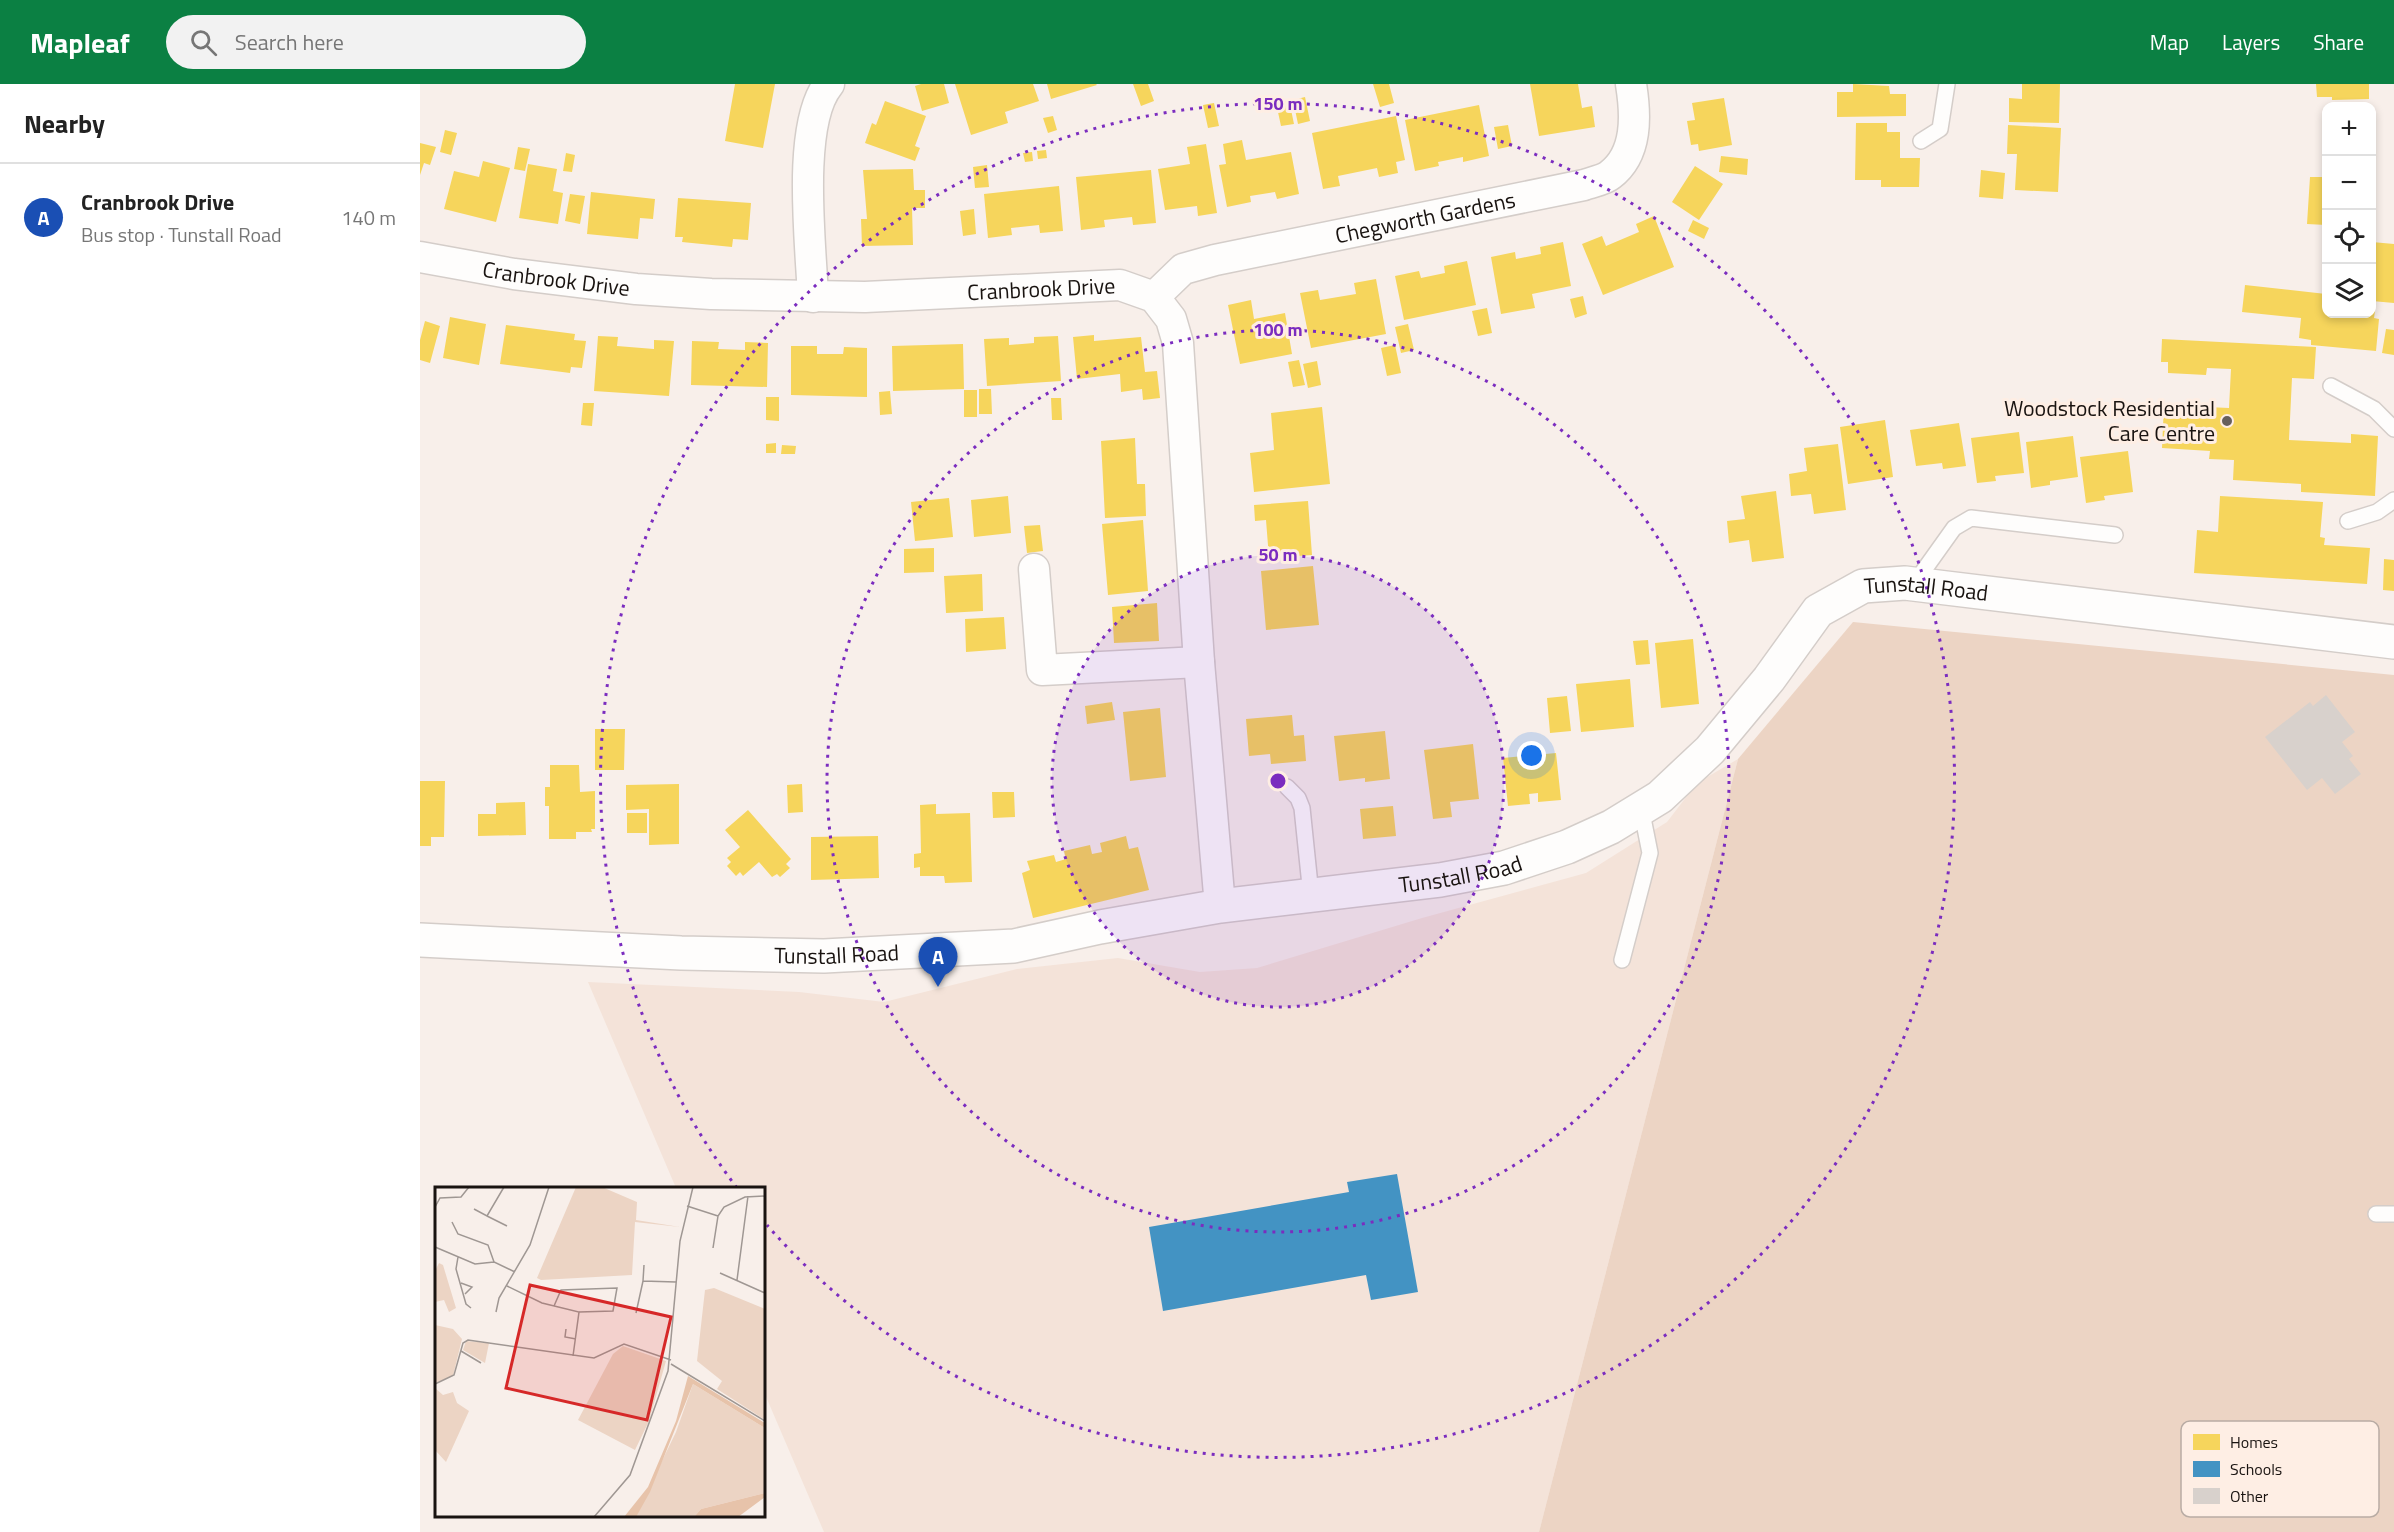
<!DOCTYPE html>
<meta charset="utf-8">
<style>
:root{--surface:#fff;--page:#f2f2f2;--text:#222;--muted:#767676;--line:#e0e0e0;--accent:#0b8043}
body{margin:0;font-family:"Titillium Web",sans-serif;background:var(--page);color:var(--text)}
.controls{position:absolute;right:18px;top:18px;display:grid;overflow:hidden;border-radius:12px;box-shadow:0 3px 9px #0003}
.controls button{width:54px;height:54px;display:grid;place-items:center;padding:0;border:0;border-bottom:2px solid var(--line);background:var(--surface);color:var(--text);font:30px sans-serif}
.you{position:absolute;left:1112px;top:672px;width:21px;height:21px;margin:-15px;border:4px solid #fff;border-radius:50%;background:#1a73e8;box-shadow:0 0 0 9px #1a73e833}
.badge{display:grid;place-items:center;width:39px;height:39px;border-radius:50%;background:var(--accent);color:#fff;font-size:20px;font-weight:700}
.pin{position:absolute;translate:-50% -50px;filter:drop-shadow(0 2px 3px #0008)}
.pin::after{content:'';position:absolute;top:32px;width:21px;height:18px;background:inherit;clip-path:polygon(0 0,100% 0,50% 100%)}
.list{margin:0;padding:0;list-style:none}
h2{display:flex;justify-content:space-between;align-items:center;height:78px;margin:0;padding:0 24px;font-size:26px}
h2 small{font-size:20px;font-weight:400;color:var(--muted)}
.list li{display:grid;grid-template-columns:39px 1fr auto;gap:18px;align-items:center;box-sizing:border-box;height:108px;padding:0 24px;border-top:2px solid var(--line)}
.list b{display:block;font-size:22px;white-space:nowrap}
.list p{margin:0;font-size:20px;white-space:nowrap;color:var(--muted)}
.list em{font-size:20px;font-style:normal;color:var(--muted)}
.icon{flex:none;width:33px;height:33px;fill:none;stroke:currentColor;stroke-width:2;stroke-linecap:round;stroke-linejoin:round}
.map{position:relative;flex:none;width:1974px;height:1448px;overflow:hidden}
header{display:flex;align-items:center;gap:36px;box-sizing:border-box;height:84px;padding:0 30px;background:var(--accent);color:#fff}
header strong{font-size:28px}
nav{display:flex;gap:33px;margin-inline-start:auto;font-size:21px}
.search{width:420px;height:54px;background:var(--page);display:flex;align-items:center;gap:15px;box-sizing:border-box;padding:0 21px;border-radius:33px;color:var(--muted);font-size:22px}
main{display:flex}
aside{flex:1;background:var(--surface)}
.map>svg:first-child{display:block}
</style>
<header>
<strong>Mapleaf</strong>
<div class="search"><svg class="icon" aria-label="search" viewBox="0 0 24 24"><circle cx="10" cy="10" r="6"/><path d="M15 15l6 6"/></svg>Search here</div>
<nav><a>Map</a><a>Layers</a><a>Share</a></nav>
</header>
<main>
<aside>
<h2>Nearby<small></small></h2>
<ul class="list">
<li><span class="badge" style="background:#1a4fb4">A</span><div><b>Cranbrook Drive</b><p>Bus stop · Tunstall Road</p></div><em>140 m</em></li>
</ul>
</aside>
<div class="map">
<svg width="1974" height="1448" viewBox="0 0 1974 1448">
<rect width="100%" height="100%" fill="#f8efea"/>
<path fill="#f4e3d9" d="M 1318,675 L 1119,1448 L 404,1448 L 344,1308 L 344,1104 L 256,1104 L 168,898 L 379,908 L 464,918 L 597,885 L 698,874 L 780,888 L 837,884 L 1002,834 L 1166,789 L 1247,738 L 1277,699 Z"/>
<path fill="#ecd4c4" d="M 1433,538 L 1974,591 L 1974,1448 L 1119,1448 L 1318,675 Z"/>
<path fill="#f6d55c" d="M 315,0 L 355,0 L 343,64 L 305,57 Z
M 501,0 L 524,0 L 529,19 L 502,27 L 495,2 Z
M 535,0 L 613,0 L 619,17 L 585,28 L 588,39 L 551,51 Z
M 627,0 L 676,0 L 677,1 L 631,15 Z
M 713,0 L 728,0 L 734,17 L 721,22 Z
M 953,0 L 969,0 L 974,19 L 960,23 Z
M 1110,0 L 1158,0 L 1162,24 L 1172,22 L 1175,43 L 1119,52 Z
M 1433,0 L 1469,2 L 1470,10 L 1486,10 L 1486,32 L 1417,33 L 1417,8 L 1433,8 Z
M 1602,0 L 1640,0 L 1639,39 L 1589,38 L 1589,14 L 1602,15 Z
M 1896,0 L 1949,0 L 1949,15 L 1912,16 L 1912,13 L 1897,13 Z
M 885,13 L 890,37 L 878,40 L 873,16 Z
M 1304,14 L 1312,61 L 1279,67 L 1278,60 L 1271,61 L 1267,37 L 1275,36 L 1272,19 Z
M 869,16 L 874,40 L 861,42 L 856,19 Z
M 465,17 L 506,32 L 495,62 L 500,64 L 495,77 L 445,59 L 452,39 L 456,41 Z
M 794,19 L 799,42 L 788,44 L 783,21 Z
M 1059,21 L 1069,72 L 1043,78 L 1043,73 L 1018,78 L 1019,82 L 995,87 L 985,36 Z
M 633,32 L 637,46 L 628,49 L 623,34 Z
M 976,32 L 985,76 L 976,78 L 978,89 L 959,93 L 957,84 L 918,92 L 920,102 L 903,105 L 892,49 Z
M 1436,39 L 1467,39 L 1467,48 L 1480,48 L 1480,74 L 1500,74 L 1499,103 L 1461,103 L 1461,96 L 1435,96 Z
M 1088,41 L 1092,62 L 1078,65 L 1074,43 Z
M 1588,41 L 1641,44 L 1638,108 L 1595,106 L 1597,70 L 1587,70 Z
M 25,46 L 37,49 L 31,71 L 20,68 Z
M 822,56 L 826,76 L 871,68 L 879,110 L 857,115 L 855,108 L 830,112 L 831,118 L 807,123 L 799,81 L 806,80 L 803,60 Z
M 0,59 L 16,63 L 10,81 L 4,79 L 0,91 Z
M 786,60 L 797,129 L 778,132 L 777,122 L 745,126 L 738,85 L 770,80 L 767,63 Z
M 98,63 L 110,65 L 105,87 L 94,85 Z
M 626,66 L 627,74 L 618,75 L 617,67 Z
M 612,68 L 613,77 L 605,78 L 603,69 Z
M 146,69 L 155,71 L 152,88 L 143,87 Z
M 1301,72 L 1328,75 L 1327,91 L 1299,88 Z
M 63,77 L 90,84 L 76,138 L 24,125 L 34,87 L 59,93 Z
M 108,80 L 137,85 L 133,107 L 143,109 L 138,140 L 99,134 Z
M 567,81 L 569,103 L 555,104 L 553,83 Z
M 1275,82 L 1303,100 L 1279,136 L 1252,118 Z
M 493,85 L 494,106 L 505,106 L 505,124 L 492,124 L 493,161 L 442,162 L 441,135 L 447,135 L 443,86 Z
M 731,86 L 736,139 L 713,141 L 712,133 L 684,136 L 685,143 L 661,146 L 656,93 Z
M 1561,86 L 1585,89 L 1583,115 L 1559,113 Z
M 1890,93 L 1906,93 L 1906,141 L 1887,140 Z
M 639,102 L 643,147 L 620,149 L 619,141 L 591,144 L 592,151 L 568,154 L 564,110 Z
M 171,108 L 235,115 L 233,135 L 220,134 L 218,155 L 167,150 Z
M 150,110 L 165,112 L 160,140 L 145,137 Z
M 258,114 L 331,119 L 328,156 L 313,155 L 312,163 L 262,158 L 263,153 L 255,153 Z
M 554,125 L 556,150 L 543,152 L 540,127 Z
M 1234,132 L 1254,183 L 1183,211 L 1162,160 L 1182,152 L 1186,162 L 1219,148 L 1216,140 Z
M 1273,136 L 1289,144 L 1284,155 L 1268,147 Z
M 1143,158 L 1151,202 L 1112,210 L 1115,224 L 1081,230 L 1071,173 L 1095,168 L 1096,175 L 1121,170 L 1120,163 Z
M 1952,158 L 1974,160 L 1974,219 L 1952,217 Z
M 1047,177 L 1056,221 L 984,236 L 975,192 L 999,187 L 1001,194 L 1025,189 L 1024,182 Z
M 956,195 L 966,250 L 891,264 L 880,209 L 898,206 L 900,216 L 936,210 L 934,199 Z
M 1825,201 L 1906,210 L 1906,230 L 1938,232 L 1938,230 L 1955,227 L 1954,234 L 1959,235 L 1956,267 L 1891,261 L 1891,256 L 1879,254 L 1881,234 L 1822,228 Z
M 1163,212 L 1167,230 L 1155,234 L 1150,215 Z
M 831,216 L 834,235 L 865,229 L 872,270 L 820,280 L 808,221 Z
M 1067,224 L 1072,249 L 1058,252 L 1052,227 Z
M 30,233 L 66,240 L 59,281 L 23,274 Z
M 5,237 L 20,242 L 10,279 L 0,276 L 0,256 Z
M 988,240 L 994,266 L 981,269 L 975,243 Z
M 86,241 L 155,250 L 154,256 L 166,257 L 162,284 L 151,283 L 150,289 L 80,280 Z
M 1966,245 L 1974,246 L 1974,271 L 1962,269 Z
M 674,251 L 674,257 L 721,253 L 725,288 L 737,287 L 740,314 L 723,316 L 722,305 L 701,308 L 700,290 L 657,295 L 653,253 Z
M 178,252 L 198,253 L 197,262 L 234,265 L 234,256 L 254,257 L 249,312 L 174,307 Z
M 638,252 L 641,297 L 567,302 L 564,255 L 589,254 L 589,261 L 614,259 L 614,253 Z
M 1742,255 L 1896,263 L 1894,295 L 1872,294 L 1869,356 L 1931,359 L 1931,350 L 1958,352 L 1955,412 L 1881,408 L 1881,400 L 1813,396 L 1814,376 L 1789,375 L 1790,367 L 1742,364 L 1744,321 L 1809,324 L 1811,285 L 1787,284 L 1786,291 L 1748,289 L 1748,278 L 1741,278 Z
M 272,257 L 299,258 L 298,265 L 325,266 L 325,258 L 348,259 L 347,303 L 271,301 Z
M 543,260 L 544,305 L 473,307 L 472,262 Z
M 975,261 L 981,289 L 967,292 L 961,264 Z
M 371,262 L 397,262 L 397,270 L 423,270 L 424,263 L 447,264 L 447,313 L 371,311 Z
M 879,276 L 885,301 L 873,303 L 868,278 Z
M 897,277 L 901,301 L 888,304 L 883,280 Z
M 559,305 L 571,305 L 572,330 L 559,330 Z
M 544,306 L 557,306 L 557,333 L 544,333 Z
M 470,307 L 472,330 L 460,331 L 459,308 Z
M 346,313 L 359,313 L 359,337 L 346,336 Z
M 631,314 L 641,314 L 642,336 L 632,336 Z
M 163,319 L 174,319 L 172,342 L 161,341 Z
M 902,323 L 910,400 L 834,408 L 830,369 L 854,366 L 851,329 Z
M 1465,336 L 1473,393 L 1428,400 L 1420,343 Z
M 1539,339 L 1546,382 L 1523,385 L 1522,379 L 1496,382 L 1490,346 Z
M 1599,348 L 1604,389 L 1575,392 L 1576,397 L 1557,399 L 1551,354 Z
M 1653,352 L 1658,393 L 1630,397 L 1630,401 L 1611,404 L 1606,358 Z
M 715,354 L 717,400 L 725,400 L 726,432 L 685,434 L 681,357 Z
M 356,359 L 356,369 L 346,369 L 346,360 Z
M 1418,360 L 1426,426 L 1394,430 L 1391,410 L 1371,412 L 1369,390 L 1387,387 L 1384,364 Z
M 362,361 L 376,362 L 375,370 L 361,370 Z
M 1708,367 L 1713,408 L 1684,412 L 1685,416 L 1666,419 L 1660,373 Z
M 1356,407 L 1364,474 L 1332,478 L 1329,456 L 1309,459 L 1307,437 L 1325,435 L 1321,412 Z
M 588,412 L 591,449 L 554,453 L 551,416 Z
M 1800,412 L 1903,418 L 1900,453 L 1905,454 L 1904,461 L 1950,464 L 1947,500 L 1774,489 L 1777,446 L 1798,448 Z
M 529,414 L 533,453 L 495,457 L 491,418 Z
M 888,417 L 892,471 L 849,474 L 846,436 L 835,437 L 834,421 Z
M 723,436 L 728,507 L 688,511 L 682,440 Z
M 620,441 L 623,467 L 607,469 L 604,442 Z
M 514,464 L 514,488 L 484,489 L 484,465 Z
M 1964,475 L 1974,476 L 1974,507 L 1963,506 Z
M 893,482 L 899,541 L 846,546 L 841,487 Z
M 562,490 L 563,527 L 526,529 L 524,492 Z
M 737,519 L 739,557 L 694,559 L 692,523 Z
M 584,533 L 586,565 L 546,568 L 545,535 Z
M 1273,555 L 1279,620 L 1241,624 L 1235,559 Z
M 1228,556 L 1230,580 L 1216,581 L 1213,557 Z
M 1210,595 L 1214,643 L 1161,648 L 1156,600 Z
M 1147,612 L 1151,647 L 1130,649 L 1127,614 Z
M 692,618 L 695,636 L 667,640 L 665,622 Z
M 740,624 L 746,693 L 710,697 L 703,628 Z
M 872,631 L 874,652 L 884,651 L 886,677 L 851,680 L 850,670 L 829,672 L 826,635 Z
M 175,645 L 205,645 L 204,686 L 175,686 Z
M 965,647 L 970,695 L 945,698 L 945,694 L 919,697 L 914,652 Z
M 1053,660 L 1059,715 L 1030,718 L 1032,733 L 1013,735 L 1004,666 Z
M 1136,669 L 1141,716 L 1118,718 L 1118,709 L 1109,710 L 1110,720 L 1088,722 L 1083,674 Z
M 130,681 L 159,681 L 160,708 L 175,707 L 175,745 L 171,745 L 172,748 L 156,748 L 156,755 L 129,755 L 129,722 L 125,722 L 125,703 L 130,703 Z
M 0,697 L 25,697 L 24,753 L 11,753 L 11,762 L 0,762 Z
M 259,700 L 259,760 L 229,761 L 229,725 L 206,726 L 206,701 Z
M 382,700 L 383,728 L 368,729 L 367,701 Z
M 572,708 L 594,708 L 595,733 L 573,734 Z
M 105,718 L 106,751 L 58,752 L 58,730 L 76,730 L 76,719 Z
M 516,720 L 516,730 L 550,729 L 552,798 L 525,799 L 524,792 L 500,792 L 500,783 L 494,784 L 494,770 L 501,769 L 500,721 Z
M 973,722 L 976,752 L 943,755 L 940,725 Z
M 328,726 L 371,775 L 366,780 L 370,784 L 360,793 L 357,790 L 352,793 L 339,778 L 323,792 L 320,788 L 316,792 L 307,782 L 311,778 L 307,774 L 320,763 L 305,746 Z
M 207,729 L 227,729 L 227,749 L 207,749 Z
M 458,752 L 459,794 L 391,796 L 391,753 Z
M 706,752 L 709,765 L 718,763 L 729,806 L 613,834 L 602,789 L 610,786 L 607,777 L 634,771 L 636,778 L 646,775 L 644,767 L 670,761 L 672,770 L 682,768 L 680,759 Z"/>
<path fill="#4393c3" d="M 977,1090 L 998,1208 L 951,1216 L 946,1191 L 743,1227 L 729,1143 L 929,1108 L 927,1098 Z"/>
<path fill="#d8d1cc" d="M 1906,611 L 1935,648 L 1922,658 L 1933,672 L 1929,675 L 1941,690 L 1915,710 L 1902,694 L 1887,706 L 1845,653 L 1890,618 L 1893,622 Z"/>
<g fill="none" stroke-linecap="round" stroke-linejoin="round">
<defs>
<path id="lane" d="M 1501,57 L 1520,45 L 1527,0
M 1911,302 L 1954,325 L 1974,345
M 1928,437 L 1957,428 L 1974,416
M 1494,500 L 1534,444 L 1551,434 L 1695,451
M 867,703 L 878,714 L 882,724 L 891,811
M 1202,876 L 1230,769 L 1221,724
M 1956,1130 L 1974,1130"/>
<g id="street">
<path id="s1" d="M 0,173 L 94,190 L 216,205 L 291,210 L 445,213 L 700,201 L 734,213 L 751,235 L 758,259 L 779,578 L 800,822"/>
<path d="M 393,213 C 391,162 376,40 409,0"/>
<path id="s2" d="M 734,213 L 763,185 L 795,176 L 1164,101 C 1172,98 1184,96 1190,91 C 1218,70 1216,31 1211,0"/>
<path d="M 614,485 L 622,586 L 779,578"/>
</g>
<g id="secondary">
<path id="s3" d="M 0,856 L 261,869 L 404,872 L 594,862 L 680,843 L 800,822 L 1020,796 L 1084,784 L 1147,763 L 1191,743 L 1240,713 L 1290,666 L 1349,595 L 1398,527 L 1443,502 L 1485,499 L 1974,558"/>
</g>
</defs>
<use href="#lane" stroke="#d4cdc9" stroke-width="18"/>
<use href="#street" stroke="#d4cdc9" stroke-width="33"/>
<use href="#secondary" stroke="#d4cdc9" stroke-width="36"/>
<use href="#lane" stroke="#fefdfc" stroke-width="15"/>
<use href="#street" stroke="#fefdfc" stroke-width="30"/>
<use href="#secondary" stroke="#fefdfc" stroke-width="33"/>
</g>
<circle cx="858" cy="697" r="226" fill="#7b2cbf" fill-opacity=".12"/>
<g fill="none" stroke="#7b2cbf" stroke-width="3" stroke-dasharray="3 6">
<circle cx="858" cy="697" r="226"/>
<circle cx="858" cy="697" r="451"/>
<path d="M317 1104A677 677 0 1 1 347 1141"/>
</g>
<circle fill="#67605c" stroke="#feeee4" stroke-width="2" cx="1807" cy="337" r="6"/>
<g text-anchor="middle" stroke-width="6" stroke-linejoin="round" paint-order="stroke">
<g font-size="22" fill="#191310" stroke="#feeee4">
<text dy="8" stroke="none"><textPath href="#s2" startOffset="288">Chegworth Gardens</textPath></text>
<text dy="8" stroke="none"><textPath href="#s1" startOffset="138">Cranbrook Drive</textPath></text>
<text dy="8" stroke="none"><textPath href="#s1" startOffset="624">Cranbrook Drive</textPath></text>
<text dy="8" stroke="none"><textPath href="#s3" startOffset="1623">Tunstall Road</textPath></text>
<text dy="8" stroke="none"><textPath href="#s3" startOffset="1047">Tunstall Road</textPath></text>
<text dy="8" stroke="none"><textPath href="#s3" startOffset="417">Tunstall Road</textPath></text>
</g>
<g font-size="22" fill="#191310" stroke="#feeee4" text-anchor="end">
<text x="1795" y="332">Woodstock Residential<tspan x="1795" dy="25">Care Centre</tspan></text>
</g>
</g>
<g transform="translate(15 1103)">
<rect width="330" height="330" fill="#f8efea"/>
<path d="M 141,0 L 167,0 L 202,15 L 201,33 L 245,40 L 200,35 L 197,88 L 106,93 L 102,91 ZM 4,76 L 8,78 L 21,121 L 14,125 L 9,113 L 0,115 L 0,84 ZM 279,101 L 330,122 L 330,233 L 282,202 L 287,194 L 262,174 L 270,103 ZM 0,138 L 18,142 L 27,152 L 18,189 L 0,196 ZM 31,154 L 54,156 L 50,176 L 28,163 ZM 188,159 L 231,174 L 214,234 L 200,263 L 143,233 L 178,167 ZM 258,197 L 330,241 L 330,306 L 266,322 L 259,330 L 200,330 L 241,245 ZM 0,201 L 8,208 L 18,205 L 22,216 L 34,224 L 11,275 L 0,263 Z" fill="#ecd4c4"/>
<path d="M 253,189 L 330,236 L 330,241 L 258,197 L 215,305 L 201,330 L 189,330 L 213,300 L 241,234 ZM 330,306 L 330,310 L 303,330 L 259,330 L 266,322 Z" fill="#e7c3aa"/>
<path fill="none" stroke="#9f9793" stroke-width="1.5" d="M 252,19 L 283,29M 0,20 L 5,11 L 26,10 L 34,0M 39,22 L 52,29 L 69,0M 52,29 L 72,39M 17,35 L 23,47 L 53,58 L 59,75 L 80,85M 0,60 L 40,77 L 59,75M 278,61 L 283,29 L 289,20 L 310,10 L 330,9M 23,70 L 21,82 L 31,117 L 36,121M 209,78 L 208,94 L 241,95M 285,86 L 330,106M 302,93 L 313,9M 26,96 L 37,100 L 30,107M 72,99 L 107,116 L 144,125 L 138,169M 119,119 L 126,103 L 182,101 L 178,124 L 144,125M 61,125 L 64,111 L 95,58 L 114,0M 201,126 L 208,94M 131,142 L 130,150 L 141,152M 26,164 L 46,176M 236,177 L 330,234M 0,197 L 19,188 L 28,156 L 33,153 L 159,171 L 189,157 L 236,173M 159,330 L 195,288 L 233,184 L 245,54 L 258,0"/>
<path fill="#d62828" fill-opacity="0.15" stroke="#d62828" stroke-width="3" d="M 95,98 L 236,130 L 212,233 L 71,201 Z"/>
<rect width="330" height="330" fill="none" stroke="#191310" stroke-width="3"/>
</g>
<rect x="1761" y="1337" width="198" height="96" rx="9" fill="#feeee4" stroke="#b9aca4" stroke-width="1.5"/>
<rect x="1773" y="1350" width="27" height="16" fill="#f6d55c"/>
<rect x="1773" y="1377" width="27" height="16" fill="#4393c3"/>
<rect x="1773" y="1404" width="27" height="16" fill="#d8d1cc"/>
<g font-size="16" fill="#191310">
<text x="1810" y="1364">Homes</text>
<text x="1810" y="1391">Schools</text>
<text x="1810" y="1418">Other</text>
</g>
<circle cx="858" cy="697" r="9" fill="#7b2cbf" stroke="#feeee4" stroke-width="3"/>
<g font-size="18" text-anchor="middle" font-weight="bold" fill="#7b2cbf" stroke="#feeee4" stroke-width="6" stroke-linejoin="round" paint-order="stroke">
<text x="858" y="26">150 m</text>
<text x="858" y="252">100 m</text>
<text x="858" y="477">50 m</text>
</g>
</svg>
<div class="controls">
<button>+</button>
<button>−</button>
<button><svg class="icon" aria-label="locate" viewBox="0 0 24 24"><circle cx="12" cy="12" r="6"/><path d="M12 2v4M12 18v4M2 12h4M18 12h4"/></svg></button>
<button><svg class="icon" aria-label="layers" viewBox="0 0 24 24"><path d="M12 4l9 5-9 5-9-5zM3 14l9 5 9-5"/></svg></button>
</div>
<div class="you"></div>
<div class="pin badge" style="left:518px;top:903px;background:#1a4fb4">A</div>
</div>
</main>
